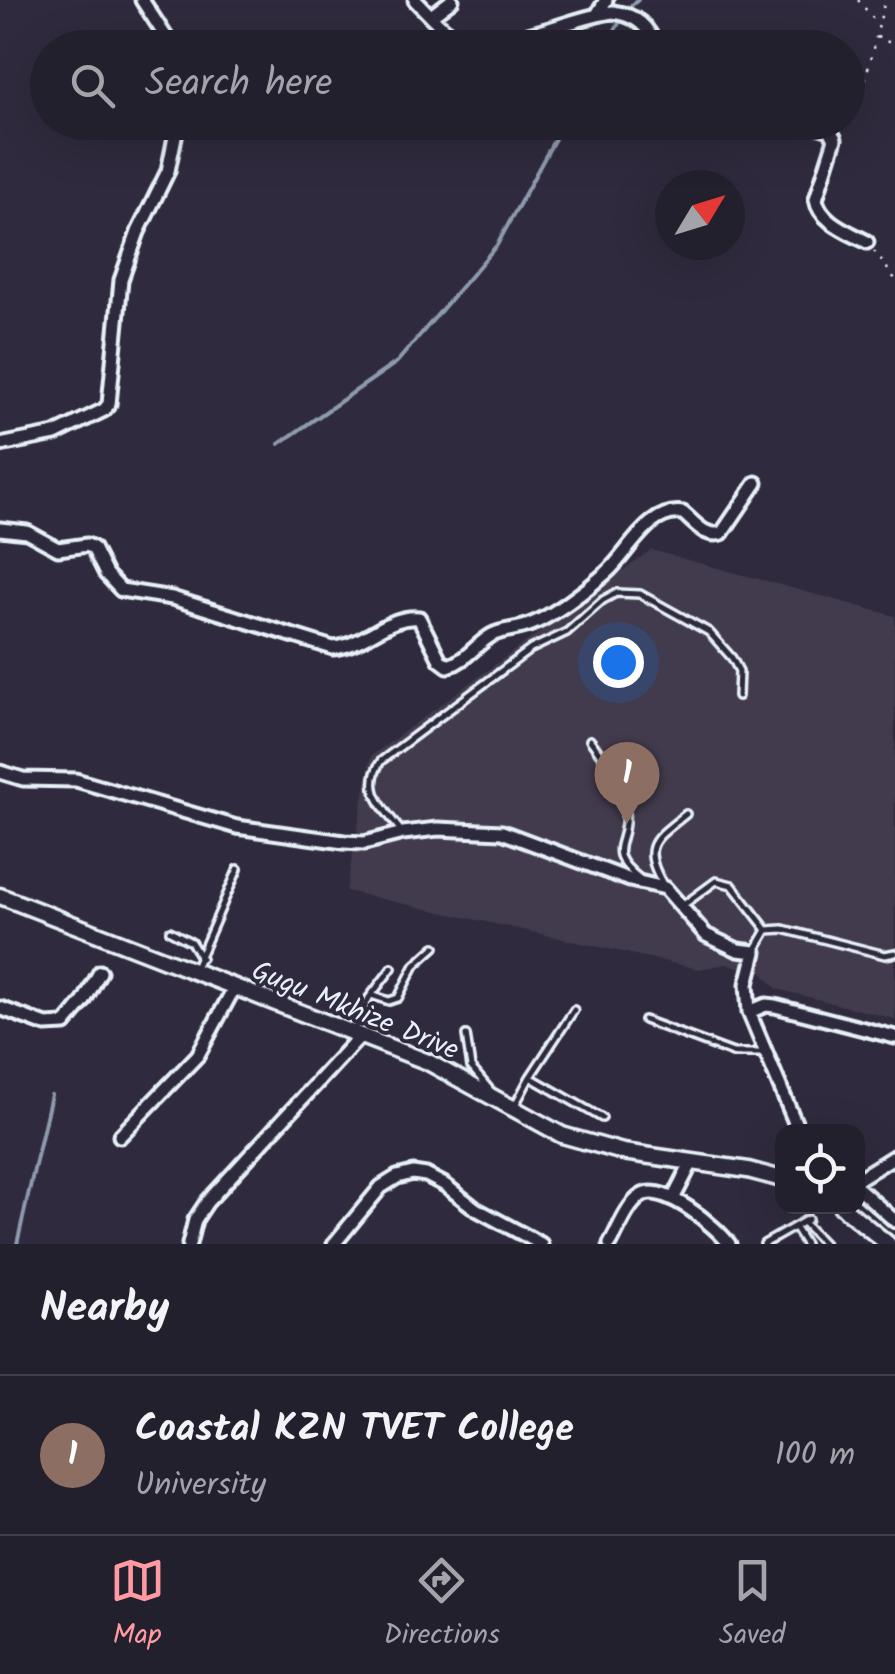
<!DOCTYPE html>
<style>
:root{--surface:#23202e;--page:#2f2d3a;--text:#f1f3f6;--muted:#a3a3aa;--line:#403e4a;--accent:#ff9aa2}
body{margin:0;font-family:Kalam,sans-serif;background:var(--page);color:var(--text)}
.controls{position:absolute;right:30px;bottom:30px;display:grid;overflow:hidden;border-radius:20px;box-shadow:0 10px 40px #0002}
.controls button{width:90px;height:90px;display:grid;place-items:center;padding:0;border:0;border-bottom:2px solid var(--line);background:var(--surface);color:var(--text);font:50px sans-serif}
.compass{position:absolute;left:655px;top:170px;width:90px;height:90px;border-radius:50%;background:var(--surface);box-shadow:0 10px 40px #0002;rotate:52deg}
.you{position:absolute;left:618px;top:662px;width:35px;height:35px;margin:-25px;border:8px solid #fff;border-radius:50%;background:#1a73e8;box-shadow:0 0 0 15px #1a73e833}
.badge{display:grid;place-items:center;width:65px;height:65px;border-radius:50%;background:var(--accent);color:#fff;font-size:32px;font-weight:700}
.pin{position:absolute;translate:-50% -82px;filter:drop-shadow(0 2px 5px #0008)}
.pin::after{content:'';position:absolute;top:52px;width:35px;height:30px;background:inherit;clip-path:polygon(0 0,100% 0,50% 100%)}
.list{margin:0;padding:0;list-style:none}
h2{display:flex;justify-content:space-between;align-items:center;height:130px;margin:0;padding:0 40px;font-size:42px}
h2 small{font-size:32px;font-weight:400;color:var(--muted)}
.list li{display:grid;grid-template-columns:65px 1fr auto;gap:30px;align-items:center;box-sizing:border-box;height:160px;padding:0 40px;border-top:2px solid var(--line)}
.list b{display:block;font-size:38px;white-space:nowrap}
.list p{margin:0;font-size:32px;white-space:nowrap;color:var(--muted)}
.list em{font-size:32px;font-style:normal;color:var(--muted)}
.icon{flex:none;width:55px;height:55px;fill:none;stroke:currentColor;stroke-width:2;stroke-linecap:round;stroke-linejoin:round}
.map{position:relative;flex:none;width:895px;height:1244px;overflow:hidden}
.search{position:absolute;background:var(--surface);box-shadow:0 10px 40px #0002;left:30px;right:30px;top:30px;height:110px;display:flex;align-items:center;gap:25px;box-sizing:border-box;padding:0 35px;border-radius:55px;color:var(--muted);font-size:38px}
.sheet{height:290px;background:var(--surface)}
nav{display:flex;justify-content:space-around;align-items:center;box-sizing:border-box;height:140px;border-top:2px solid var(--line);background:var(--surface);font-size:28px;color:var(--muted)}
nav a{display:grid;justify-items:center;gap:5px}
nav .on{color:var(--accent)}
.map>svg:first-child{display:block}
</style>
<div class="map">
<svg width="895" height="1244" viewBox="0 0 895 1244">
<rect width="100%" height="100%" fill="#2f2a3d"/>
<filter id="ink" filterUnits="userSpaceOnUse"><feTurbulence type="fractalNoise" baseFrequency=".01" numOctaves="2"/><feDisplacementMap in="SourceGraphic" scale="20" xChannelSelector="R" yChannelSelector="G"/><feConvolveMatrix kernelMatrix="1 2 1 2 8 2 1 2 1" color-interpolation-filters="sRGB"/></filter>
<g filter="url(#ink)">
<path fill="#433a4e" d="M 651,550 L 895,616 L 895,1019 L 777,989 L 762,972 L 726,964 L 699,969 L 346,891 L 371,756 Z"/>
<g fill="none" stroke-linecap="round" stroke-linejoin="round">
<path stroke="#8e9bae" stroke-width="4" d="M 626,10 L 638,0
M 605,48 L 619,23
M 279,444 L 397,362 L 497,245 L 564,122
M 17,1244 L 51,1095"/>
<defs>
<path id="service" d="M 590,740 C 606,761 622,784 625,811 C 629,846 602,849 640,879
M 401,831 C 383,807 362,790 381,761 L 531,649 L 567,632 L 603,600 L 616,593 L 640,594 L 709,632 L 732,658 L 739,671 L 738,696
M 664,886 C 640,845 654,840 686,814
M 682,906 L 716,881 L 732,885 L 767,930
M 767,930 L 783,929 L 885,955 L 895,953
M 170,931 L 191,942 L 201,958
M 756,949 L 767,930
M 195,968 L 238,869
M 371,995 L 389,1001 L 398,998 L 415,965 L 435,947
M 644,1020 L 733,1053 L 763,1053
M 354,1030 L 369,998 L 392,968
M 466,1035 L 471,1067 L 491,1091
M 530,1077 L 602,1118
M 514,1107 L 530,1077 L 574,1010
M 803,1222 L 824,1244
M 795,1228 L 805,1244
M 764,1244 L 808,1219"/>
<path id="minor" d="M 142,0 L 173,48
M 415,0 C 426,11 437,25 450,33 C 493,60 568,17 613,12 C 636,15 649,26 656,48
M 598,13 L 606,0
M 431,16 L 452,0
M 803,122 L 830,130 L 835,139 L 816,199 C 820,222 849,232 867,242
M 0,445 L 55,434 L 104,410 L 109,404 L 121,280 L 138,232 L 168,171 L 178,122
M 0,529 L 27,532 L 58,549 L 87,545 L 93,548 L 106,574 L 121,590 L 172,598 L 333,648 C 365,646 389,614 419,618 L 440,660 L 448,666 C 466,661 476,644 492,635 C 503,629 517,630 529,625 C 552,617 588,589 606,573 C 629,553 648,508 683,513 C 695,523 705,538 722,533 L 756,483
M 0,772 L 23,779 L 76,780 L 237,827 L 344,842 L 364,843 L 403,833 L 438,829 L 502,832 L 630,880 L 665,888 L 706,935 L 738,950 L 755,952 L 747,984 L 749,1012 L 799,1132
M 0,1008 L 46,1025 L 65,1024 L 84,1001 L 100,972
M 749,1012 L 766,1005 L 775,1006 L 895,1037
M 120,1136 L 198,1055 L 235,986
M 858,1179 L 895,1156
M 858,1188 L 895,1221
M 673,1199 L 692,1162
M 189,1244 L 195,1220 L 207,1202 L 360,1036
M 334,1244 L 381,1187 L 397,1177 L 413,1173 L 426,1175 L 445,1185 L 476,1209 L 541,1244
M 610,1244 C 618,1230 627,1205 641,1196 C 662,1181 717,1227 729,1244"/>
<path id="tertiary" d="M 0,896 L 428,1062 L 562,1135 L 623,1152 L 748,1170 L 782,1179
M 841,1206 L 888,1244"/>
</defs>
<use href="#service" stroke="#e8f1f8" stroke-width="12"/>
<use href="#minor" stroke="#e8f1f8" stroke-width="19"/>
<use href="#tertiary" stroke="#e8f1f8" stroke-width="21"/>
<path stroke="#e8f1f8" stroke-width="2.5" stroke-dasharray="2.5 8" stroke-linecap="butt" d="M 858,0 L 877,23
M 877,37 L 895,45
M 848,117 L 861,97 L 885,0
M 447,122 L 457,137
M 874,251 L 895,279"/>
<use href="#service" stroke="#2f2a3d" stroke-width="5"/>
<use href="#minor" stroke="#2f2a3d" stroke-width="11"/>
<use href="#tertiary" stroke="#2f2a3d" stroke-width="14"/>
</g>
</g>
<g text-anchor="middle" stroke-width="8" stroke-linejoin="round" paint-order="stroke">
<g font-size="28" fill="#e8f1f8" stroke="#2f2a3d">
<text transform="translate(356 1009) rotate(22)" y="10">Gugu Mkhize Drive</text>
</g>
</g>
</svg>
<div class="controls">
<button><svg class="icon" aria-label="locate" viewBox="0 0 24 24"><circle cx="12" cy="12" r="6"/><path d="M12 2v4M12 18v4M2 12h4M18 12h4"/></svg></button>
</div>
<svg class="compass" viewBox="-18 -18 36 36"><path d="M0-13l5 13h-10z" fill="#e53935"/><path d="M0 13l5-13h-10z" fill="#a3a3aa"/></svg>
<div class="you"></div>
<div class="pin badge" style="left:627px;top:824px;background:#8d6e63">1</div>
<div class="search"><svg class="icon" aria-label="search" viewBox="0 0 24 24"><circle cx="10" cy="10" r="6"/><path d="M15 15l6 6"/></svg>Search here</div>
</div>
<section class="sheet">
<h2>Nearby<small></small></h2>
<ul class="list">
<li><span class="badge" style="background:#8d6e63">1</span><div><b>Coastal KZN TVET College</b><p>University</p></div><em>100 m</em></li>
</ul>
</section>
<nav>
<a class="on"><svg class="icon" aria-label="map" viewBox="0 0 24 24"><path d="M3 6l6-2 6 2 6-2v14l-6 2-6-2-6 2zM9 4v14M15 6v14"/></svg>Map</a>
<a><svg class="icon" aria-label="directions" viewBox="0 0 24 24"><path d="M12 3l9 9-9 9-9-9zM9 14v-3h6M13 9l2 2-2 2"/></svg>Directions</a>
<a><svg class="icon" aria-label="saved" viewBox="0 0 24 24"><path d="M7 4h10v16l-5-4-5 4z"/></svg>Saved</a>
</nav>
